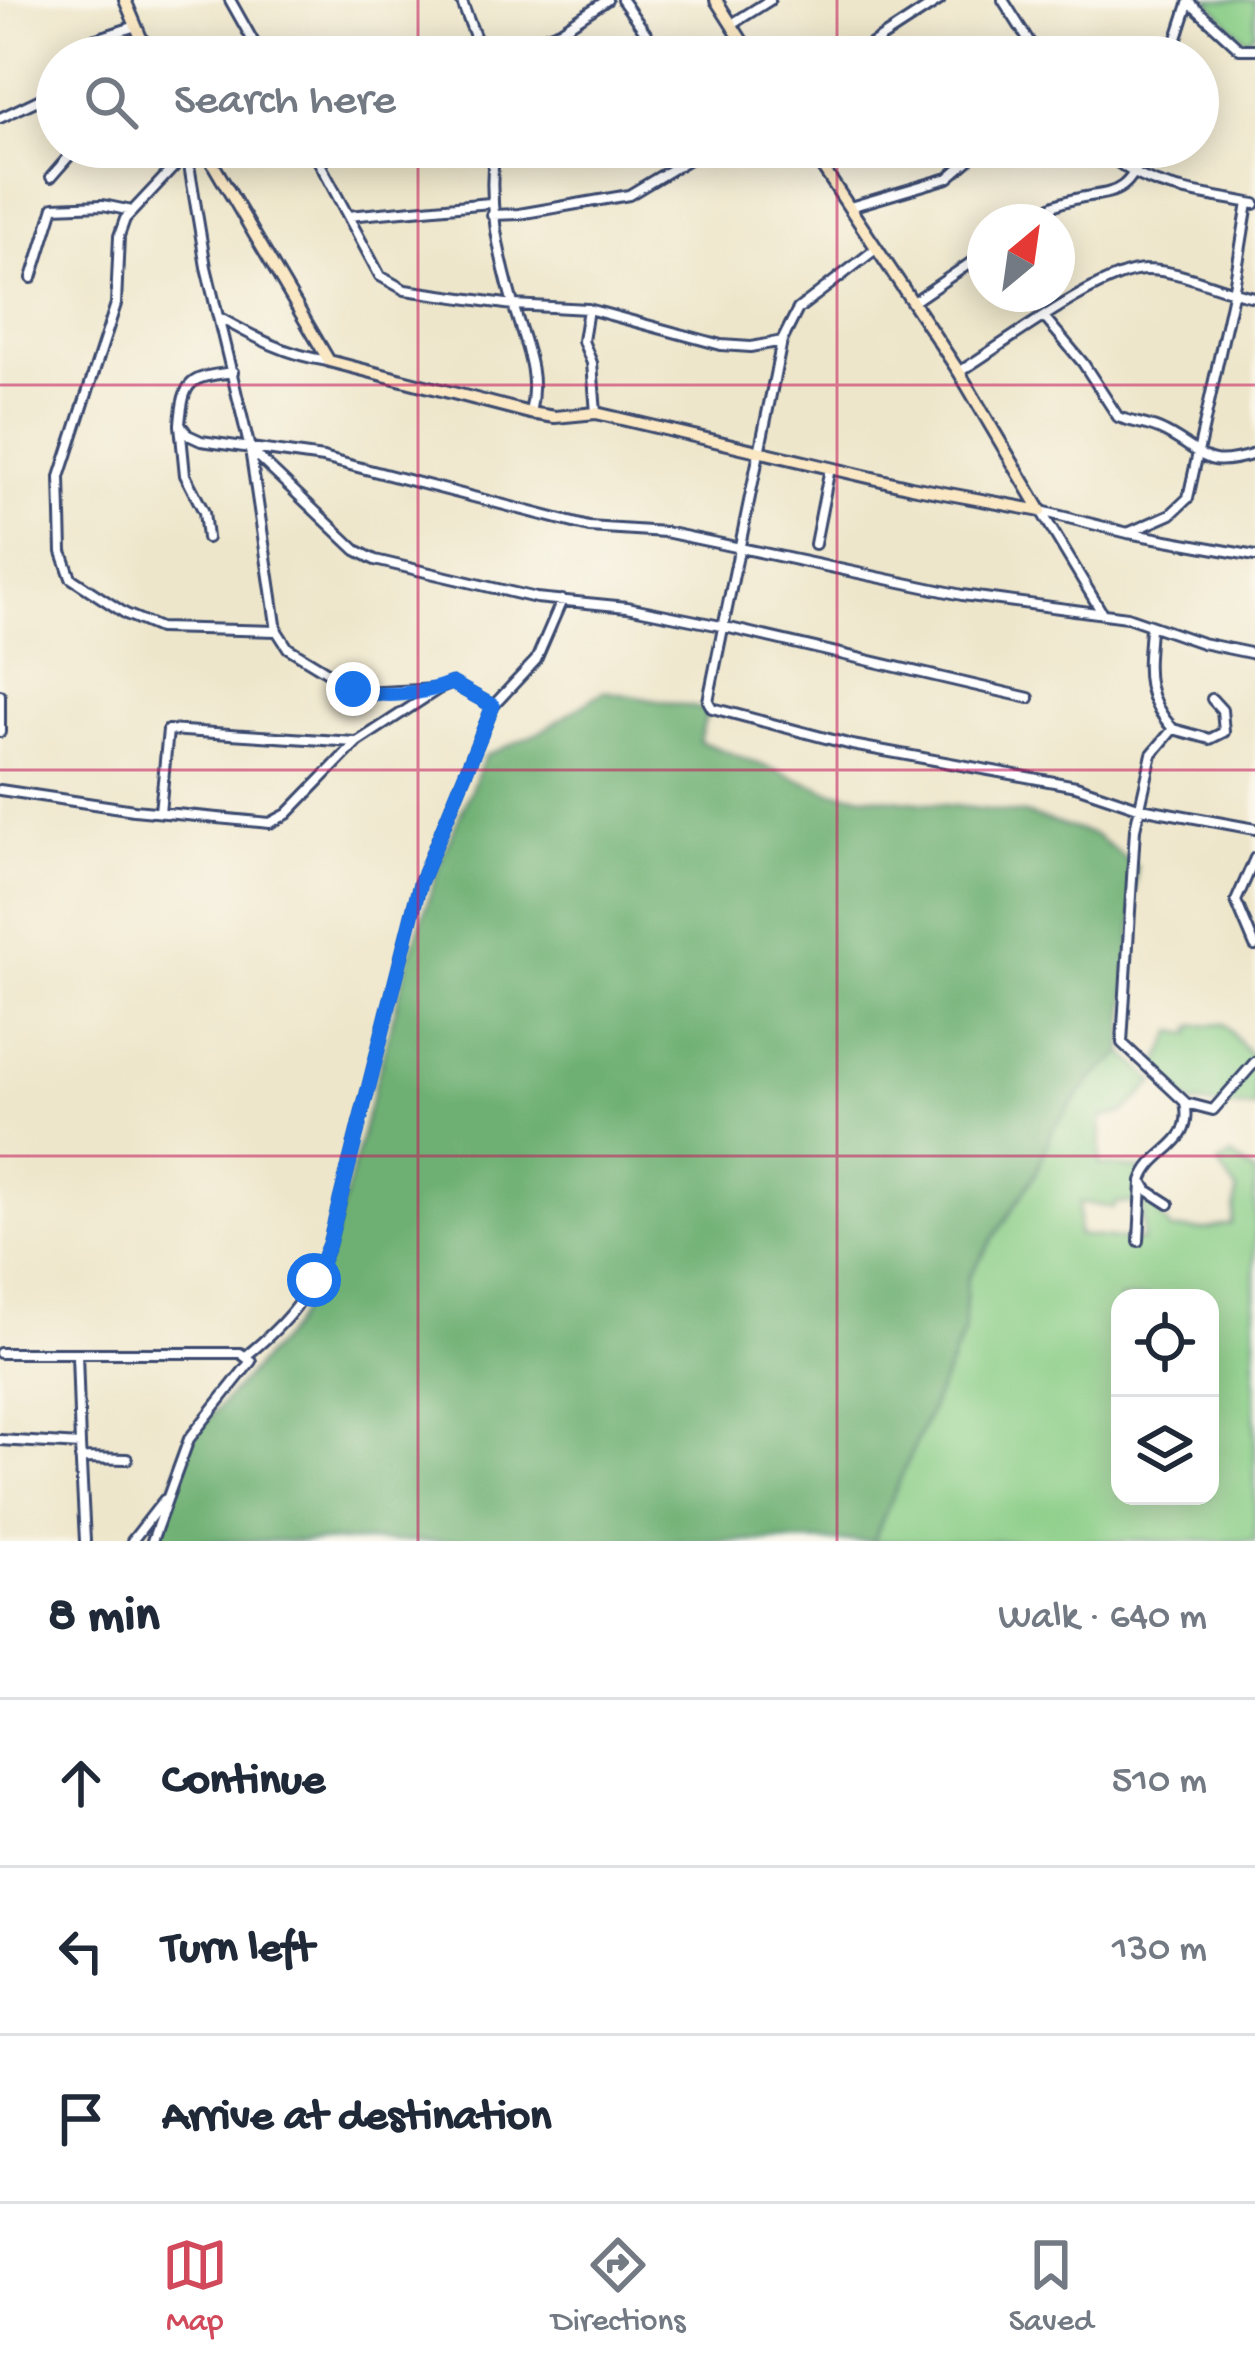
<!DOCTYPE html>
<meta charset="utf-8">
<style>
:root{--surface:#fff;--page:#f2f2f3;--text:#1f2937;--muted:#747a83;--line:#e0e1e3;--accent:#d1495b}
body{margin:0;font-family:"Gochi Hand",sans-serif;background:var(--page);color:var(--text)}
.controls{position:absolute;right:36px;bottom:36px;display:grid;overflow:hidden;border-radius:24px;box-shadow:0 6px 30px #0003}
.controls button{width:108px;height:108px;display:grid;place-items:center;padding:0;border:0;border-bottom:3px solid var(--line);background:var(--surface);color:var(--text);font:60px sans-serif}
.compass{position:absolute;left:967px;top:204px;width:108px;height:108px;border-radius:50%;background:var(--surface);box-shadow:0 6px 30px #0003;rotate:29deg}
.stop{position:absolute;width:36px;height:36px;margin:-27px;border:9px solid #1a73e8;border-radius:50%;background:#fff}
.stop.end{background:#1a73e8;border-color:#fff;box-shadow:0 3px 12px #0008}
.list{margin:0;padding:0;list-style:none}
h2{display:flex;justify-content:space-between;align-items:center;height:156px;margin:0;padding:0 48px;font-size:51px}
h2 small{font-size:39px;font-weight:400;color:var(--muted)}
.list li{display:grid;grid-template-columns:78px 1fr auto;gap:36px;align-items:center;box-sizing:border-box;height:168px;padding:0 48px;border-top:3px solid var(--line)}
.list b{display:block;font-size:45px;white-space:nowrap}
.list em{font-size:39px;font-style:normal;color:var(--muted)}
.icon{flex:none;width:66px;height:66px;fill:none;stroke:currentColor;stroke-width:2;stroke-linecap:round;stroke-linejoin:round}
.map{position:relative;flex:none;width:1255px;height:1541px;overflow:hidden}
.search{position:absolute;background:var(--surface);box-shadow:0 6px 30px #0003;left:36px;right:36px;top:36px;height:132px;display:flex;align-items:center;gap:30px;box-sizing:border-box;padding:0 42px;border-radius:66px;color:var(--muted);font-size:45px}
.sheet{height:660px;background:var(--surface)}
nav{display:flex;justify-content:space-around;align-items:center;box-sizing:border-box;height:168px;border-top:3px solid var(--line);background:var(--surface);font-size:33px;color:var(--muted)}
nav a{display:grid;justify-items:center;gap:6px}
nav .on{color:var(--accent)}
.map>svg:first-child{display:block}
</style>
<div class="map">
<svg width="1255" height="1541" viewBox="0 0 1255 1541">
<rect width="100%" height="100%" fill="#fbf7ec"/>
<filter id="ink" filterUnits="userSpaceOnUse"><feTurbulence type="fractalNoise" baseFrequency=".00833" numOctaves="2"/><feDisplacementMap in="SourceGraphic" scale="24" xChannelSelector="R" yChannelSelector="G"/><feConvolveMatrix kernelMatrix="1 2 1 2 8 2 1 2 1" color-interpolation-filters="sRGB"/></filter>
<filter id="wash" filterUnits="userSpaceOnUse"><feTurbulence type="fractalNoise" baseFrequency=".004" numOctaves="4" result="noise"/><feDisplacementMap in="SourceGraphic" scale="48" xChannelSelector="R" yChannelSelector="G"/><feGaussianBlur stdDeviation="2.7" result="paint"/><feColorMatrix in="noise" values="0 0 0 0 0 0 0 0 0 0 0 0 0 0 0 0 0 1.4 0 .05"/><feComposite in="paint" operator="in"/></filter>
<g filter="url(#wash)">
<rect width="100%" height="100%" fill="#eee6ca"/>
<path fill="#89cd86" stroke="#527e72" stroke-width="3" fill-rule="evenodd" d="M 1207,0 L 1255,0 L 1255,32 L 1246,40 Z
M 1224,1024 L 1255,1061 L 1255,1108 L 1192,1104 L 1154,1071 L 1174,1031 L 1191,1034 L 1193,1026 Z
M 1123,1053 L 1155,1082 L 1124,1113 L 1101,1118 L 1100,1165 L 1140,1169 L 1138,1203 L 1115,1203 L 1114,1208 L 1080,1202 L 1078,1235 L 1142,1241 L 1144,1192 L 1171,1230 L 1203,1230 L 1232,1224 L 1237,1191 L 1218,1164 L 1231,1155 L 1255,1174 L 1255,1541 L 873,1541 L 964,1333 L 967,1279 L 1035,1175 L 1054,1127 L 1094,1077 ZM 1120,1298 L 1210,1298 L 1210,1496 L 1120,1496 Z"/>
<path fill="#6eb073" stroke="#447068" stroke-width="3" d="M 604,691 L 708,710 L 699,741 L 832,792 L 1025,814 L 1095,835 L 1137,867 L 1123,1053 L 1094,1077 L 1054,1127 L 1035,1175 L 967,1279 L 964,1333 L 873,1541 L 152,1541 L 190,1438 L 291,1328 L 316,1285 L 336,1230 L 408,961 L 443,855 L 485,756 L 540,732 Z"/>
</g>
<g filter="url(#ink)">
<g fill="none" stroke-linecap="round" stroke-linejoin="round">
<defs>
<path id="street" d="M 230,0 L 262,57
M 461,0 L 483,57
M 622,0 L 663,57
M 1003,0 L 1039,57
M 1191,4 L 1240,49 L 1255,49
M 732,24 L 770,0
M 77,57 L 90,41 L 136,26
M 384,57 L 519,46 L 560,31 L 607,0
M 852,57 L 940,0
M 1171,57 L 1189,1
M 0,118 L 57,91
M 186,147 L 206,267 L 250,449 L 277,631 L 288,648 L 362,693 L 438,689 L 452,683 L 493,706
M 311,147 L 380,276 L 405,290 L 513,305 L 588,309 L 721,345 L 751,347 L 782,341
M 495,147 C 487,202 498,251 513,304 C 524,343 540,372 530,413
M 1101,147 C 1143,192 1198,192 1255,204
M 187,153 L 125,219 L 119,236 L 116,304 L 60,477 L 62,552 L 71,578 L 126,614 L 159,628 L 277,631
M 51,177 L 77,147
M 850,207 L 948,178 L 984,147
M 492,215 L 519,214 L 629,195 L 709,147
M 348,216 L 490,203
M 1030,222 C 1038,217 1046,209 1055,205 C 1102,186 1125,209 1145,147
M 877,248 L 798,309 L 782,341 L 708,701 L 712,708 L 852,745 L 1076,786 L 1141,808 L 1255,829
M 32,278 L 54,207 L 103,205 L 132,211
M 913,302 L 985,253
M 588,309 L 583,341 L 592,363 L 596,413
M 220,318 C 256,338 287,355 328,361
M 1045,318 L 1083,363 L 1118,417 C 1133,423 1151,424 1165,432 C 1209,455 1202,470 1255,454
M 233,372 C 190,378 184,378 180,424 L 188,435 L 201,441 L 323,458 L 589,527 L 665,532 L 962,595 L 1127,617 L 1202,643 L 1255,654
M 959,372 C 1000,347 1103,269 1146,270 C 1183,270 1219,291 1255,297
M 180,425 L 185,475 L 204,512 L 207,538
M 251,450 L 356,550 L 375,560 L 536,598 L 627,607 L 721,626 L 1029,698
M 1041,511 L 1128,533 L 1255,556
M 1041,511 L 1101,611
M 1128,533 L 1171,514 L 1188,498 L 1233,294 L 1248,203
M 815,544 L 830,468
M 1150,628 C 1147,671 1142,694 1173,729 L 1152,754 L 1135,829 L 1122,1043 L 1185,1102 C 1195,1147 1153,1147 1142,1181 L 1147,1190 L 1169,1204
M 0,695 L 0,732
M 1173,729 L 1210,739 L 1224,732 L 1222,710 L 1212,699
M 0,790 L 134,810 L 270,823 L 287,814 L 357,742 L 437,690
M 160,812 L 168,730 L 355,742
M 1255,858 L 1236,901 L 1255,946
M 1186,1103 L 1213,1110 L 1255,1062
M 1139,1241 L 1142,1183
M 0,1353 L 240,1353 L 251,1361 L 189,1439 L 152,1541
M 246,1356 C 291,1319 307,1298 329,1244 L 420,883 L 493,706 L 536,660 L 562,600
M 0,1440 L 80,1445 L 77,1353
M 80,1445 L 85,1541
M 80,1458 L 127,1459
M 132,1541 L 164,1500"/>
<path id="secondary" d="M 125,0 L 149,57
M 716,0 L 752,57
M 203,147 L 329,361 L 530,413 L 555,417 L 596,413 L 911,487 L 1041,511
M 809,147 L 959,372 L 1041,511"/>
</defs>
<use href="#street" stroke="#3b4a6e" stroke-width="14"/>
<use href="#secondary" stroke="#3b4a6e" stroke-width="16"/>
<use href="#street" stroke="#fff" stroke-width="8"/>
<use href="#secondary" stroke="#fae7c3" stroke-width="10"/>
</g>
</g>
<g fill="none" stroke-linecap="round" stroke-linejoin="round" filter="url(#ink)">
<path stroke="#1a73e8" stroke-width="15" d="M 314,1280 L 329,1244 L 420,883 L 493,706 L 452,683 C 424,694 381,699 353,689"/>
</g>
<path fill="none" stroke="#c2185b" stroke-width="3" stroke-opacity="0.55" d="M 418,0 L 418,57M 837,0 L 837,57M 418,147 L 418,1541M 837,147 L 837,1541M 0,385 L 1255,385M 0,770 L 1255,770M 0,1156 L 1255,1156"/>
</svg>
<div class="controls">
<button><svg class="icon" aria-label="locate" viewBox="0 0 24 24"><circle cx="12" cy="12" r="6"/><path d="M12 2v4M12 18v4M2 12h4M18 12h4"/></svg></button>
<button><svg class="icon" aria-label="layers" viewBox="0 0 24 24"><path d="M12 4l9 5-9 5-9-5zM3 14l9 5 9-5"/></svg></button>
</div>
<svg class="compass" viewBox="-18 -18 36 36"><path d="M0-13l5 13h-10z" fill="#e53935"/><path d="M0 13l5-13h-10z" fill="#747a83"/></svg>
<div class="stop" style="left:314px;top:1280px"></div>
<div class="stop end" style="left:353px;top:689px"></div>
<div class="search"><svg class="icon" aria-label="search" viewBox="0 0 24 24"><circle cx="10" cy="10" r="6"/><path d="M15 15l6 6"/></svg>Search here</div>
</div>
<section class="sheet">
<h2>8 min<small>Walk · 640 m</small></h2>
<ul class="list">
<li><svg class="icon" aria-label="ahead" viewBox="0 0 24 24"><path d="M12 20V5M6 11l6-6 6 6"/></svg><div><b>Continue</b></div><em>510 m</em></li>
<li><svg class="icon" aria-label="left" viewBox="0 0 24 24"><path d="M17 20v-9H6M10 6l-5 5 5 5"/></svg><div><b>Turn left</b></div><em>130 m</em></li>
<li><svg class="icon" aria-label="arrive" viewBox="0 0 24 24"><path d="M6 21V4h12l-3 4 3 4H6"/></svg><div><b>Arrive at destination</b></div></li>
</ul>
</section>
<nav>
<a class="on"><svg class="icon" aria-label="map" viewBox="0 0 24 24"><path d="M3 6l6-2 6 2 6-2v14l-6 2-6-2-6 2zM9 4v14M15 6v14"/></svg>Map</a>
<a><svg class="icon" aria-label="directions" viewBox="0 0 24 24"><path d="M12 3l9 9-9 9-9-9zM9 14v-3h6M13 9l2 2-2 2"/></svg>Directions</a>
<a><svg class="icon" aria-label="saved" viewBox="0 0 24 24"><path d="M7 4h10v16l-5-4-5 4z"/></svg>Saved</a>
</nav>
